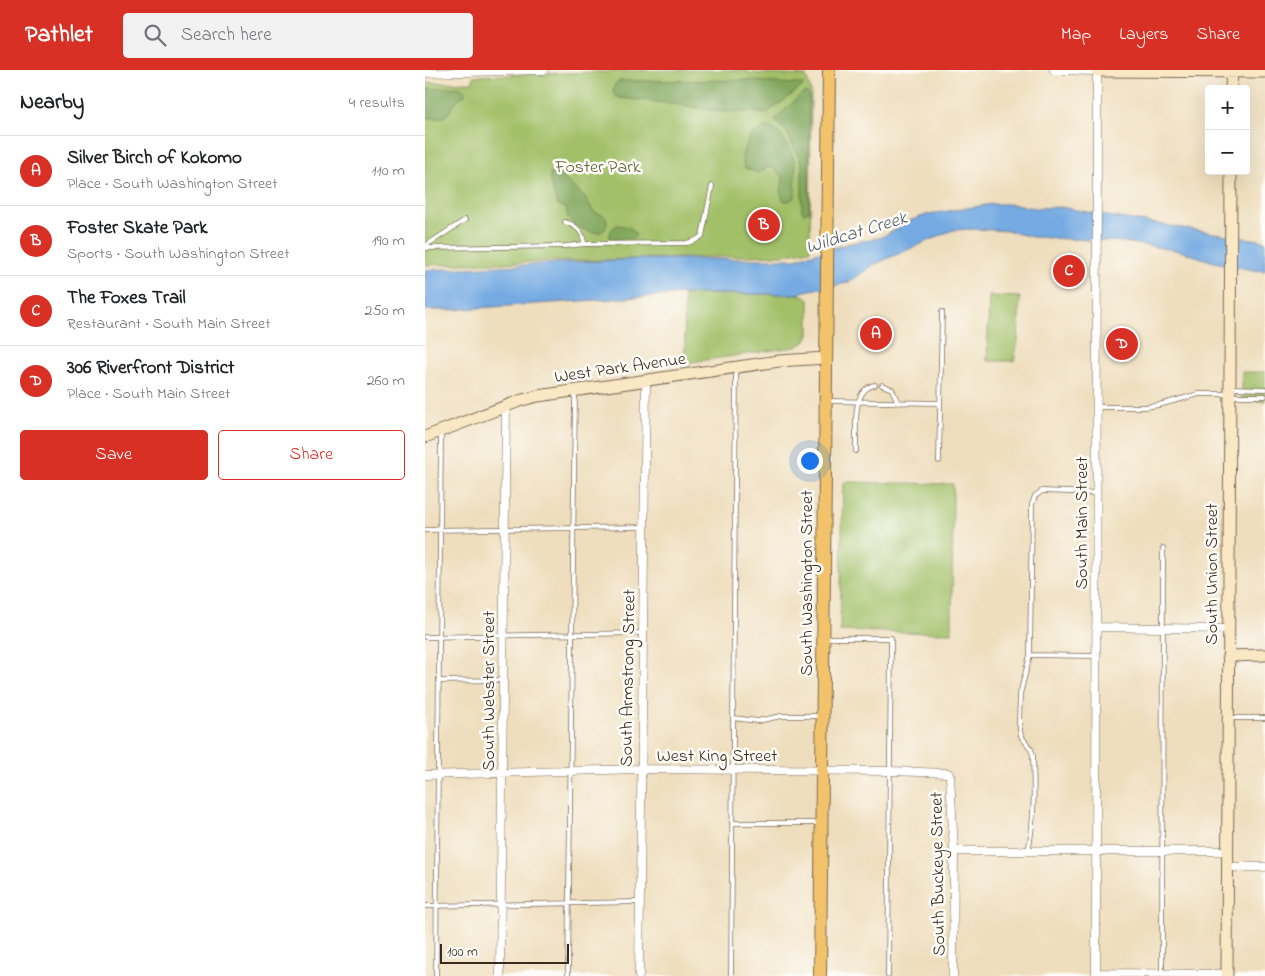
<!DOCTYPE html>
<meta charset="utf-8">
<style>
:root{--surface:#fff;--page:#f2f2f2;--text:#202124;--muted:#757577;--line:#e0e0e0;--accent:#d93025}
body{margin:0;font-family:"Indie Flower",sans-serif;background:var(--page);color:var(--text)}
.controls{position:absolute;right:15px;top:15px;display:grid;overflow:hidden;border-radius:5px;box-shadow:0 5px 20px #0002}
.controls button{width:45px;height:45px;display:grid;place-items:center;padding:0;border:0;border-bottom:1px solid var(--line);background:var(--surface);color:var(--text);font:25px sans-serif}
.scale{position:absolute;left:15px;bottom:12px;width:129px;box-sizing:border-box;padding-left:5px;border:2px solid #3b2a1e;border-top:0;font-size:14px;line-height:18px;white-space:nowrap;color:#3b2a1e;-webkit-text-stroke:4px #fdfcf7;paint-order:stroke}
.you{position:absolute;left:384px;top:390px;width:18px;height:18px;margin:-12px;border:4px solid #fff;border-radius:50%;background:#1a73e8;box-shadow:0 0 0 8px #1a73e833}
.badge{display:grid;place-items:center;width:32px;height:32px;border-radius:50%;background:var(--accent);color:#fff;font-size:16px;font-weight:700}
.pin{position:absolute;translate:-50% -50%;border:2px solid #fff;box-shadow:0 1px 5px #0006}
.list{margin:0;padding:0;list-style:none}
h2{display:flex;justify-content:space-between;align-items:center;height:65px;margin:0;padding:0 20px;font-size:21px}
h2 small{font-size:16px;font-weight:400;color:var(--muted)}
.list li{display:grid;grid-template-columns:32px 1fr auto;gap:15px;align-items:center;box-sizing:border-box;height:70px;padding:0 20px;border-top:1px solid var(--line)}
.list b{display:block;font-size:19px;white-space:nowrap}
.list p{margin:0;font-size:16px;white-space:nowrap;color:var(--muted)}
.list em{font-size:16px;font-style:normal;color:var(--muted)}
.actions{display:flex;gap:10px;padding:15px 20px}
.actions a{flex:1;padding:11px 0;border:1px solid var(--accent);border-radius:5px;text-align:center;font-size:18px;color:var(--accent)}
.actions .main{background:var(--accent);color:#fff}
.icon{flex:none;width:28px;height:28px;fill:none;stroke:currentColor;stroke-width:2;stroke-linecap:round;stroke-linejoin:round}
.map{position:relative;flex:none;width:840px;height:906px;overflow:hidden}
header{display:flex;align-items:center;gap:30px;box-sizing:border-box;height:70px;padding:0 25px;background:var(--accent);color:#fff}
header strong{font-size:24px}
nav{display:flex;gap:28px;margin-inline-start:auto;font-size:18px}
.search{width:350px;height:45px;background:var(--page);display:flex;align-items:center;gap:12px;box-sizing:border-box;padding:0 18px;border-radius:5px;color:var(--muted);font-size:19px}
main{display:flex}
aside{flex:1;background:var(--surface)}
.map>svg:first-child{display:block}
</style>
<header>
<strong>Pathlet</strong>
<div class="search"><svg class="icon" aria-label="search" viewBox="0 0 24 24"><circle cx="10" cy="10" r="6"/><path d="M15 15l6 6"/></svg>Search here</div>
<nav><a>Map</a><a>Layers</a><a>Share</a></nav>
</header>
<main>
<aside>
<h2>Nearby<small>4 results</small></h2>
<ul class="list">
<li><span class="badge">A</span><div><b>Silver Birch of Kokomo</b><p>Place · South Washington Street</p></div><em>110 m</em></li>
<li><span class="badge">B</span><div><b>Foster Skate Park</b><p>Sports · South Washington Street</p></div><em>190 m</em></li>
<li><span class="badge">C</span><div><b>The Foxes Trail</b><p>Restaurant · South Main Street</p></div><em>250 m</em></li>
<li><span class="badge">D</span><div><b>306 Riverfront District</b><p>Place · South Main Street</p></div><em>260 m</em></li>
</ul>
<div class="actions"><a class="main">Save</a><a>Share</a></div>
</aside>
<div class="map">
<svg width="840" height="906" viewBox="0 0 840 906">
<rect width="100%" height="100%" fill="#fdfcf7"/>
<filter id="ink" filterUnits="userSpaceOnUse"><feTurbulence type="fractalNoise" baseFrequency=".02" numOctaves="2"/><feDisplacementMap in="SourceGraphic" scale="10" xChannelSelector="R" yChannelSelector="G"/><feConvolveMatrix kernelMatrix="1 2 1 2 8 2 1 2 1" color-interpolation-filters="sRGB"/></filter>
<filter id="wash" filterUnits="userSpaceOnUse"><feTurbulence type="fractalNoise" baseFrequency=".0096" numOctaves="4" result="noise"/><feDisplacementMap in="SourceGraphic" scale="20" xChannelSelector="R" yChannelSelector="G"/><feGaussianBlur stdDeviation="1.12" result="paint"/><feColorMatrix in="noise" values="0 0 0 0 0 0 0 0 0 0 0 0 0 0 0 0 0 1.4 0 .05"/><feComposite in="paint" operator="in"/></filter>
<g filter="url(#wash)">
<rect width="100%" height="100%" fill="#efdebd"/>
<path fill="#a1c068" stroke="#6e7543" d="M 240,0 L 322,0 L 323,3 L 381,6 L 386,22 L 385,180 L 357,185 L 0,195 L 0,13 L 48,12 L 48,6 Z
M 259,224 L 373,224 L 380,226 L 384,230 L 384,264 L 380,272 L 370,277 L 260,293 Z
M 564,226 L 595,227 L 593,271 L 589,291 L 562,291 Z
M 817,302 L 840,302 L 840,331 L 817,331 Z
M 418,412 L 528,414 L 527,563 L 415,561 Z"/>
<path fill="#80a65c" stroke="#5e683d" d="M 327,10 L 348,13 L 378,14 L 378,16 L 341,44 L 329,42 L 297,42 L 250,34 L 195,28 L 190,26 L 188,20 L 190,14 L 195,11 Z
M 34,17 L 40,21 L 40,25 C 19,35 32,53 0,47 L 0,19 Z
M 378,23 L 382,23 L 384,26 L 384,141 L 379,143 L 377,141 L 377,95 L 362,62 L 349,50 Z
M 339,57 C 354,56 366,78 369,90 C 372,102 370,115 370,127 L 364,131 L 359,131 C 353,122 358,116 358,107 L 348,98 L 342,97 L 335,103 L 319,98 L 317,85 L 325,66 L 330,62 Z
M 128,102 C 133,103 157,124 161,129 C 164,132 166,139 169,142 C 175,145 183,144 182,153 C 181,172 151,158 144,149 C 142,146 142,141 141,138 L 132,135 C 130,124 124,116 125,104 Z
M 193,155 C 201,156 211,158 210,167 L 206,169 L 187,169 L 184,166 C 186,160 187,157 193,155 Z"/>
<path fill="#75aae2" stroke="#586a80" d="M 567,134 L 586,134 L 610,138 L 636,137 L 688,147 L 840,171 L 840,201 L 828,200 L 789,192 L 755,181 L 700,172 L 607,167 L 583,161 L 550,159 L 528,160 L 448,195 L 423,213 L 380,221 L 373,224 L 259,224 L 24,240 L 0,240 L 0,200 L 213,189 L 370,189 L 426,173 L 454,168 L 467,162 L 481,152 L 504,144 Z"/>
</g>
<g filter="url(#ink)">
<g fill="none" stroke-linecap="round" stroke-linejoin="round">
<defs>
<path id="lane" d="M 140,152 C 150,155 159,162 159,174
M 0,176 L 40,150
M 0,178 L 141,176 L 159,174 L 262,173 L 271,170 L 277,166 L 287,116
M 457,315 L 467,319 L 473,333
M 807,318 L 840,319
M 807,326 L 840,326
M 403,331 L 515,333
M 671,337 L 720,337 L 734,335 L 774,324 L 802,324
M 431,381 C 432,361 425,319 450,315
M 514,391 L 517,242
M 0,460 L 220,457
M 0,567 L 218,563
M 400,568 L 466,568 L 463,906
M 605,585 L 671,586
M 14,611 L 79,610
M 308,648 L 333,651 L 356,646 L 395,646
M 805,648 L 840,648
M 307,753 L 394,753
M 603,782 C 610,747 609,720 608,685 L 606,679 L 596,666 L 594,653 L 595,624 L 605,585 L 607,434 L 610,426 L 617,421 L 671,423
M 0,836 L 215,832
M 737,903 L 738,478
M 11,906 L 16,363
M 143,906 L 150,323
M 306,906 L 311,300"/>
<path id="street" d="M 629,0 L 672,1
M 0,3 L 119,0
M 671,557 L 803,559
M 0,705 L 216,699 L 466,701 L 523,703 L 525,706 L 529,781 L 528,906
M 529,781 L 803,781
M 804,797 L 840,797
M 671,903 L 802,904
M 75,906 L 81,336
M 214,906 L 221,311
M 671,906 L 672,0"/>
<path id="secondary" d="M 672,1 L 840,2
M 806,19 L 807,0
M 0,367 L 97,330 L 113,326 L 354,291 L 401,288
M 803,586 L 840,585
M 802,906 L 806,101"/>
<path id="primary" d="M 395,906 L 404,0"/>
</defs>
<use href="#lane" stroke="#7a6956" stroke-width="5.5"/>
<use href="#street" stroke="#7a6956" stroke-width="9"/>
<use href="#secondary" stroke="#7a6956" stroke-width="13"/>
<use href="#primary" stroke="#7a6956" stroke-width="14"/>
<use href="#lane" stroke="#fff" stroke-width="4"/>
<use href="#street" stroke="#fff" stroke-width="8"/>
<use href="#secondary" stroke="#fae7c3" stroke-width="11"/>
<use href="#primary" stroke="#f2c36a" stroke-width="12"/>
</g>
</g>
<g text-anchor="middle" stroke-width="5" stroke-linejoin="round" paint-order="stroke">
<g font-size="18" fill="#5f5e38" stroke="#fdfcf7">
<text x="173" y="102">Foster Park</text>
</g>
<g font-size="18" fill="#3b2a1e" stroke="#fdfcf7">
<text transform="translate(195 297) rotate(-8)" y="6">West Park Avenue</text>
<text transform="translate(656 453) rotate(-90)" y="6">South Main Street</text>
<text transform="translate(786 504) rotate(-90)" y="6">South Union Street</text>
<text transform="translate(381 513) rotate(-90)" y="6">South Washington Street</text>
<text transform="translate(202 608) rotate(-89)" y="6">South Armstrong Street</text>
<text transform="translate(63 621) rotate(-90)" y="6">South Webster Street</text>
<text x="292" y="691">West King Street</text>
<text transform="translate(512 804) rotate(-91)" y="6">South Buckeye Street</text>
</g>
<g font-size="19" font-style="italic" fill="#525d6c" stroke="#fdfcf7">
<text transform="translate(431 161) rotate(-17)" y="7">Wildcat Creek</text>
</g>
</g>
</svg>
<div class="controls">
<button>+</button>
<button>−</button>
</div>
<div class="scale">100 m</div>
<div class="you"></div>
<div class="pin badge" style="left:451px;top:264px">A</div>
<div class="pin badge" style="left:339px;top:155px">B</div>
<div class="pin badge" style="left:644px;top:201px">C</div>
<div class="pin badge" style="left:697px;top:274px">D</div>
</div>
</main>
